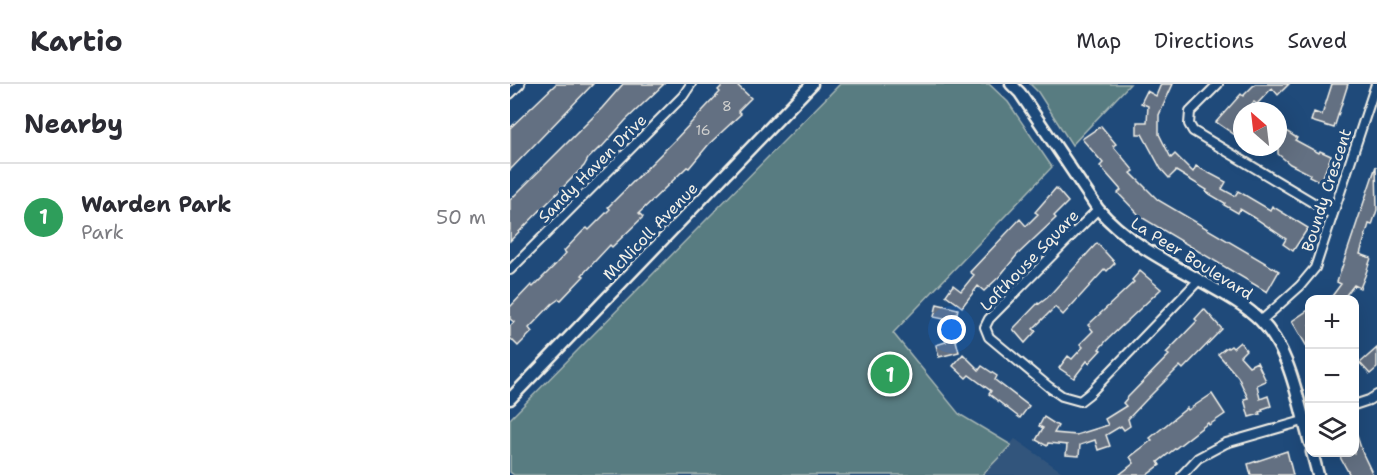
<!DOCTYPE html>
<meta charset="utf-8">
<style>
:root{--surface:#fff;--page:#f2f2f3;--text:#2b2b33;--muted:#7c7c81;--line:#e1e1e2;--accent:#0f766e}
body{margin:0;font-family:"Shantell Sans",sans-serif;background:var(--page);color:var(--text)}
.controls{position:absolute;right:18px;bottom:18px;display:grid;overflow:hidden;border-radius:12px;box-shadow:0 6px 24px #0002}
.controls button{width:54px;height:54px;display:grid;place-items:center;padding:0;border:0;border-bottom:2px solid var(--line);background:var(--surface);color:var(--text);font:30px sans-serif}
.compass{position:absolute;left:723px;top:18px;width:54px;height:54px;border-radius:50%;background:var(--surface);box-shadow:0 6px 24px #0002;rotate:332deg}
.you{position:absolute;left:442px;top:246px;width:21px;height:21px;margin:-15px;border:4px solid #fff;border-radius:50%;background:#1a73e8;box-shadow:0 0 0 9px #1a73e833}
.badge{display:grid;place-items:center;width:39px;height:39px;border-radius:50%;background:var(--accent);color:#fff;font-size:20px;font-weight:700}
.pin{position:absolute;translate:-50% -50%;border:3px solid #fff;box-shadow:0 2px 6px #0006}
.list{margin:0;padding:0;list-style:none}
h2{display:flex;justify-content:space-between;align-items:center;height:78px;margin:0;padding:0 24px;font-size:26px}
h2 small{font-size:20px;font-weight:400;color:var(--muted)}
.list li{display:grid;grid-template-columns:39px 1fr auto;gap:18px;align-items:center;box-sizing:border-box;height:108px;padding:0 24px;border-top:2px solid var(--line)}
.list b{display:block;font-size:22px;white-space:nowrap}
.list p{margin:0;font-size:20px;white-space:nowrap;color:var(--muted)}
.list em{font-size:20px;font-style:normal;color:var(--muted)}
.icon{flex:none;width:33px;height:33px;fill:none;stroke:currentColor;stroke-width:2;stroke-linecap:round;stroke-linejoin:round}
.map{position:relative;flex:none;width:867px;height:391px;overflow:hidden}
header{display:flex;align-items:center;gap:36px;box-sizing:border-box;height:84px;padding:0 30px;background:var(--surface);border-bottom:2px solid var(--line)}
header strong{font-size:28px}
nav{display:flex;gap:33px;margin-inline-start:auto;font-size:21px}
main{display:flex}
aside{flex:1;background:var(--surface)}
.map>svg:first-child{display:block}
</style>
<header>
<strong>Kartio</strong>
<nav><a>Map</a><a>Directions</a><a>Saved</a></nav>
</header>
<main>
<aside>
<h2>Nearby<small></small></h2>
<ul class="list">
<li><span class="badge" style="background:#2e9e5b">1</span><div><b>Warden Park</b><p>Park</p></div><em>50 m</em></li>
</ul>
</aside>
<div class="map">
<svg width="867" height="391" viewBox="0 0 867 391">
<rect width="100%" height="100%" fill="#1f4a7a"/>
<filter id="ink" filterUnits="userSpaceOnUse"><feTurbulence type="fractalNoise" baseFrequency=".0167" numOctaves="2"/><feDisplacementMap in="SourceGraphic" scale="12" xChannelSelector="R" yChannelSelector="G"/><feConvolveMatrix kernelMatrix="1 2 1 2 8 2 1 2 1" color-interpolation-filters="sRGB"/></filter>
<g filter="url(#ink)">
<path fill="#33557c" d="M 505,355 L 552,388 L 554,391 L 472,391 Z"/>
<path fill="#597c81" stroke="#a6b6b4" stroke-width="1.5" d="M 330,0 L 479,0 L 498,18 L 542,83 L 383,249 L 449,330 L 501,361 L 472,391 L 4,391 L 0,388 L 0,335 Z
M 520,0 L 620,0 L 562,61 L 528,8 Z"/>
<path fill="#636f82" stroke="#f4f1e8" stroke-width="1.5" d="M 46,0 L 83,0 L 0,86 L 0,44 Z
M 113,0 L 154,0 L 116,36 L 90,65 L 89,64 L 78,75 L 74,82 L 0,157 L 0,116 L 92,24 Z
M 214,0 L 226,0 L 241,14 L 228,27 L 231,30 L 199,60 L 179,84 L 177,83 L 129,129 L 133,133 L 102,163 L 100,161 L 72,191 L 74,192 L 51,216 L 49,215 L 42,220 L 19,244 L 22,248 L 8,262 L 0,254 L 0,242 L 4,238 L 0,235 L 0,223 L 21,201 L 23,203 L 46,180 L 56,169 L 54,167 L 73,147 L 77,144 L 79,146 L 100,125 L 98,123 L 165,56 L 210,8 L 208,6 Z
M 651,0 L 663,0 L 649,31 L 649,50 L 661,74 L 665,70 L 683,88 L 686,82 L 716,98 L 712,105 L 725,112 L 728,107 L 760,126 L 762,122 L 798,144 L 783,167 L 773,160 L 776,155 L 745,134 L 730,125 L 728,129 L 714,121 L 715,119 L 696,108 L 697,106 L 666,87 L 659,94 L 651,85 L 632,50 L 627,50 L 627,38 L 637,38 L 638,22 L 631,19 L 637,7 L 646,12 Z
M 745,0 L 779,0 L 768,11 L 762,4 L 747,20 L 744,18 L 735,27 L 732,27 L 732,30 L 726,36 L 732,40 L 732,48 L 728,53 L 706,38 L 731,10 L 733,12 Z
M 822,0 L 838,0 L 824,44 L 801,37 L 804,28 L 812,31 Z
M 591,42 L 606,60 L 603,62 L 624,87 L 621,89 L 648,116 L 769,187 L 757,208 L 631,133 L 608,109 L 611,106 L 590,82 L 593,79 L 572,55 Z
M 768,44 L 775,49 L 776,47 L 787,54 L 785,56 L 809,69 L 810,67 L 821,72 L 811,98 L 799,92 L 800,90 L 780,80 L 768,70 Z
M 866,82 L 867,126 L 862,141 L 859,140 L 850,170 L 861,174 L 855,192 L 850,204 L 844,201 L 832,216 L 819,216 L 831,200 L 827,198 Z
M 546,104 L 558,118 L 544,132 L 546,134 L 507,171 L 489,193 L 474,207 L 468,202 L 452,223 L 436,211 L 443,201 L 451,207 L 464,191 L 460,188 L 510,135 L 516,142 L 528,130 L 525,128 Z
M 587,159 L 605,179 L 597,187 L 595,185 L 553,231 L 545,223 L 523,245 L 526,247 L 515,259 L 503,245 L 528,219 L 529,220 L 537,214 Z
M 630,187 L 651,205 L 596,257 L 589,265 L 591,266 L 579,279 L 577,277 L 564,294 L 549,284 L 558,272 L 562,275 L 573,263 L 570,260 L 583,247 L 578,241 L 624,198 L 622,196 Z
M 427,220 L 448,225 L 443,245 L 449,268 L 429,273 L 426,261 L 436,258 L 432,245 L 434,235 L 424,233 Z
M 694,225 L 712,245 L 673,285 L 670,282 L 636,316 L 618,335 L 620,342 L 614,346 L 611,342 L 596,351 L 600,362 L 588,366 L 585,356 L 570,361 L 569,372 L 556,371 L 557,361 L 538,359 L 537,362 L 526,356 L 533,344 L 529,342 L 534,333 L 548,342 L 544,349 L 566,351 L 598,341 L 595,335 L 616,322 L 613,319 L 618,313 L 659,271 L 656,269 L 687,237 L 685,235 Z
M 800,225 L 800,268 L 782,237 Z
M 730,258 L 736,266 L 730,272 L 739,282 L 747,278 L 756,297 L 747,301 L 750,315 L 758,312 L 761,322 L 752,325 L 753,327 L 749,328 L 750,330 L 739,333 L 734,315 L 738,314 L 728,293 L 708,270 L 717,263 L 718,264 L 721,262 L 723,264 Z
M 867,264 L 867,284 L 860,290 L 850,279 Z
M 453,270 L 469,286 L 472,282 L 487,292 L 485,296 L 519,322 L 510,334 L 479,310 L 481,307 L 459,291 L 456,294 L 443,282 Z
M 702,310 L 715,330 L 699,341 L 698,339 L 648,378 L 650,381 L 637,391 L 609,391 L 624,379 L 620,373 L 642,356 L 640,354 L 677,324 L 678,326 Z
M 846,349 L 853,370 L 863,391 L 840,391 L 831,375 L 829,369 L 844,369 L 844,350 Z
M 777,367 L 783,391 L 741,391 L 738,380 Z"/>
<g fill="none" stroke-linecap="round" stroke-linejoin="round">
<defs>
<path id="street" d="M 708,0 L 680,28 L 679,40 L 683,47 L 822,130
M 0,10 L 10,0
M 588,125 L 479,235 L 475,243 L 479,253 L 539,303 L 552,312 L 570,317 L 579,310 L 689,196
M 0,186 L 173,12 L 181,0
M 751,237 L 790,202 L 805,184 L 866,0
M 844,321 L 859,316 L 867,311
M 672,391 L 688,374 L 716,359 L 800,335"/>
<path id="secondary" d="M 501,0 L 510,9 L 588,125 C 619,161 664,181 705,205 C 721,214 737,223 750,236 C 781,267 788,318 800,359
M 0,315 L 302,0
M 802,368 L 808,391"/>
</defs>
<use href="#street" stroke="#f4f1e8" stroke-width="12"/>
<use href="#secondary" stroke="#f4f1e8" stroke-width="15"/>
<use href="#street" stroke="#1f4a7a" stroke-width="8"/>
<use href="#secondary" stroke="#1f4a7a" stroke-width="10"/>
</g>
</g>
<g text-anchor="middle" stroke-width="6" stroke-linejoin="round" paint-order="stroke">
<g font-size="14" fill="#d0d0ce">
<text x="217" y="27">8</text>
<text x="193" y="51">16</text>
</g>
<g font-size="16" fill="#f4f1e8" stroke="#1f4a7a">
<text transform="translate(82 84) rotate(-45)" y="6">Sandy Haven Drive</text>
<text transform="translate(816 106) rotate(-72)" y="6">Boundy Crescent</text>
<text transform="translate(140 147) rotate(-46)" y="6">McNicoll Avenue</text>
<text transform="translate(682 174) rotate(32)" y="6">La Peer Boulevard</text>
<text transform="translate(519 176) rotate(-46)" y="6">Lofthouse Square</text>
</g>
</g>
</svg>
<div class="controls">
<button>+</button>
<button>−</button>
<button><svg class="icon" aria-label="layers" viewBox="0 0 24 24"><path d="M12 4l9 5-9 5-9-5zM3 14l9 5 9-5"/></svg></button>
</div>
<svg class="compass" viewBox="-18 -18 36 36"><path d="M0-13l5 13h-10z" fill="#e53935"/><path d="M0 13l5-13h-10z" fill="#7c7c81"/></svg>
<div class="you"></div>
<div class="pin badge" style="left:380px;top:290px;background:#2e9e5b">1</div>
</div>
</main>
